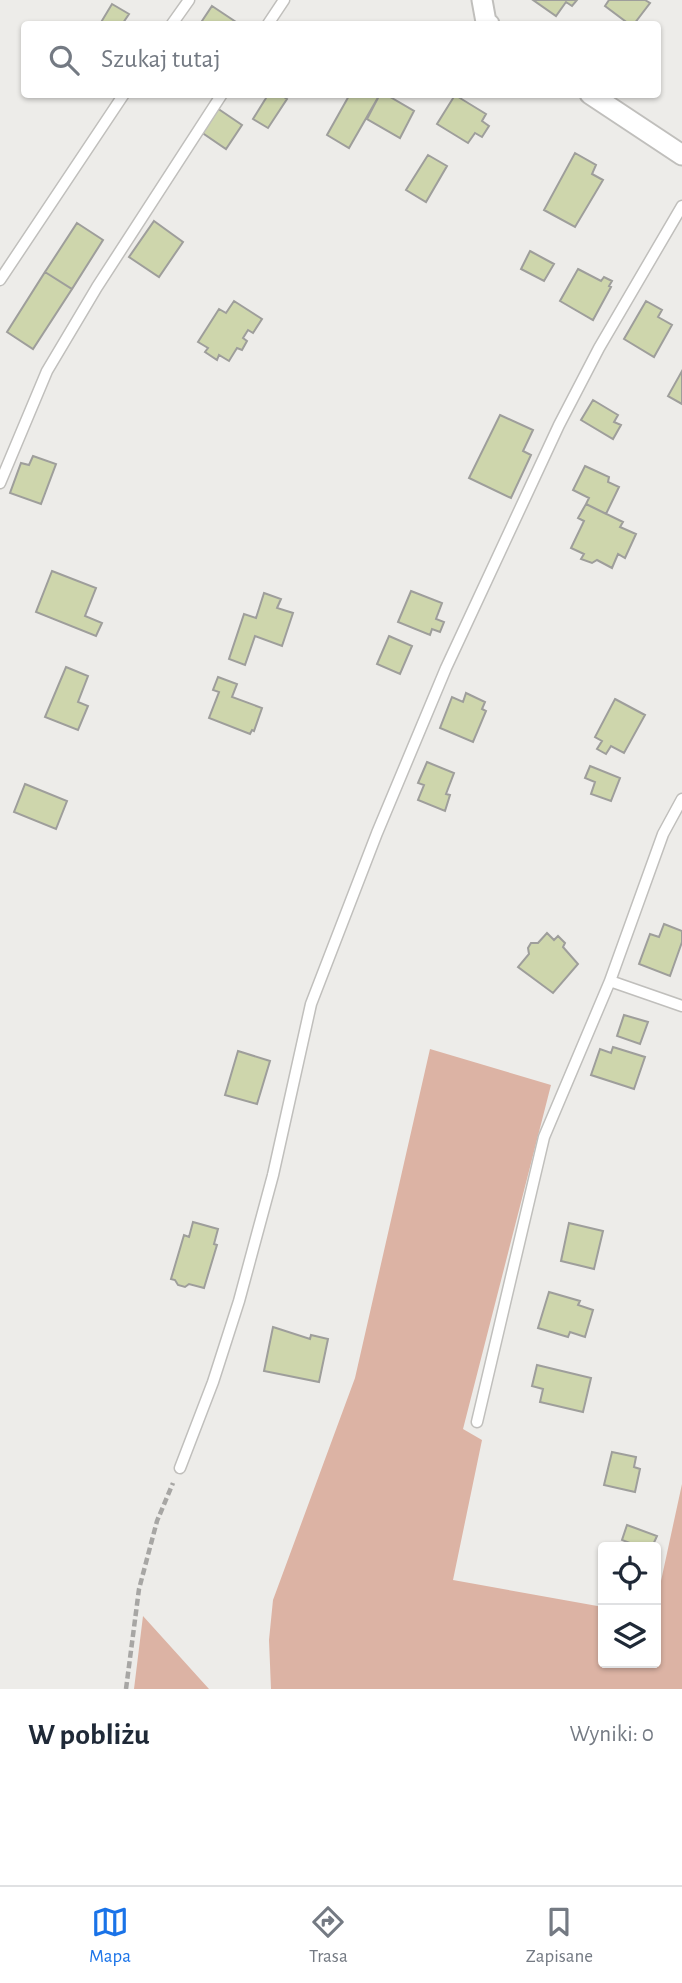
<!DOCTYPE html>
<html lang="pl">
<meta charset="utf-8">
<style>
:root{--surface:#fff;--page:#f2f2f3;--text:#1f2937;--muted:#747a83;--line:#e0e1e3;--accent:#1a73e8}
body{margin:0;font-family:"Alegreya Sans",sans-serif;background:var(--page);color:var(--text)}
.controls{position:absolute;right:21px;bottom:21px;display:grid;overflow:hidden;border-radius:7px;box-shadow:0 2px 5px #0004}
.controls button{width:63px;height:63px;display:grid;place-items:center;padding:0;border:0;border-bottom:2px solid var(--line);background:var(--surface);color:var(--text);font:35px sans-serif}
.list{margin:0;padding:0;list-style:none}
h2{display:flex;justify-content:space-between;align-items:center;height:91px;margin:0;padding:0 28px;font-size:30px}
h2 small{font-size:23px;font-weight:400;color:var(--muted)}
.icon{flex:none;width:38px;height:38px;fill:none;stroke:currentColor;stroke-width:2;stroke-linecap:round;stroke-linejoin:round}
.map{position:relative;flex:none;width:682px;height:1689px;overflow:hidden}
.search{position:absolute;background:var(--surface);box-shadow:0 2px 5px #0004;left:21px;right:21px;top:21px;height:77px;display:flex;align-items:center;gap:18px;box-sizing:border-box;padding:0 24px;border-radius:7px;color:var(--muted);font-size:26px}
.sheet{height:196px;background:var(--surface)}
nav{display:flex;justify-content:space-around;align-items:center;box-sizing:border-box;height:98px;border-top:2px solid var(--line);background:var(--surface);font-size:19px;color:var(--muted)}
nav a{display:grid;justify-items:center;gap:4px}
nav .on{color:var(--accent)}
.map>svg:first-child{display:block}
</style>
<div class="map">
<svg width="682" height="1689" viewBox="0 0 682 1689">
<rect width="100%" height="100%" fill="#edece9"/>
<path fill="#dcb3a4" d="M 430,1049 L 551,1085 L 463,1429 L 482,1440 L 453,1580 L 603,1607 L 603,1663 L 656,1663 L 656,1604 L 682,1484 L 682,1689 L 271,1689 L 269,1640 L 273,1600 L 355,1378 Z
M 143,1616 L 209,1689 L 134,1689 Z"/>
<path fill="#ced6ac" stroke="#9e9e9b" stroke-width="2" d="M 533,0 L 577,0 L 572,6 L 566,2 L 556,16 Z
M 609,0 L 645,0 L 650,3 L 634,24 L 629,24 L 605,6 Z
M 112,4 L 129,14 L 123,23 L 126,24 L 100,24 Z
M 212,6 L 239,24 L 200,24 Z
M 263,94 L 279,94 L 287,99 L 268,128 L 253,119 L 266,98 Z
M 350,94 L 380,94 L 349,148 L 327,135 Z
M 380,94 L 385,94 L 414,111 L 400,138 L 367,119 Z
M 455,95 L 486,114 L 482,121 L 489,126 L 482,137 L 475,133 L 468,143 L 437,124 Z
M 217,108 L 242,125 L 226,149 L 201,132 Z
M 575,153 L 596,165 L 592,174 L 603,180 L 575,227 L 544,210 Z
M 428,155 L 447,166 L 426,202 L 406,190 Z
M 154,221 L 183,242 L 159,277 L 129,257 Z
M 77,223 L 103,240 L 72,289 L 45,272 Z
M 530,251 L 554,264 L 544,281 L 521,269 Z
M 578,269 L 601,281 L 604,277 L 612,281 L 609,286 L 611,287 L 593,320 L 560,301 Z
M 45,272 L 72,289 L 33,349 L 7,332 Z
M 234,301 L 262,319 L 253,333 L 248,330 L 243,338 L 247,341 L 242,350 L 237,348 L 229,361 L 219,355 L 217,360 L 205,352 L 208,348 L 198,342 L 219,309 L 226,313 Z
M 646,301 L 662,310 L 658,317 L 672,325 L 654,357 L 624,339 Z
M 682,371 L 682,404 L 668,396 Z
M 593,400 L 618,415 L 614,422 L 621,425 L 613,439 L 581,420 Z
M 500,415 L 533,430 L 523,451 L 531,455 L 511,498 L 469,478 Z
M 33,456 L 56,464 L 41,504 L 10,493 L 21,463 L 29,465 Z
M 585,466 L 609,477 L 608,482 L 619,487 L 606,514 L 586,504 L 589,498 L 573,490 Z
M 586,504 L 623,522 L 620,527 L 636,534 L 625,558 L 618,554 L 612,568 L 597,560 L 592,563 L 581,559 L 584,554 L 571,548 L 584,521 L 578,518 Z
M 52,571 L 96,588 L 85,616 L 102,623 L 96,636 L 36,612 Z
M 411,591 L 442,603 L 436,619 L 444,622 L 440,632 L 432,629 L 430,635 L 398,622 Z
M 264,593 L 281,599 L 277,608 L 293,613 L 282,646 L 255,636 L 245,665 L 229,659 L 244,614 L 256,618 Z
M 389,636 L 412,646 L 400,674 L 377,664 Z
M 66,667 L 88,676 L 78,702 L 88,706 L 78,730 L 45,717 Z
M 218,677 L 237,684 L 232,697 L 262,708 L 254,731 L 252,730 L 250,734 L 209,718 L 219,692 L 213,690 Z
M 466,693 L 485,702 L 482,709 L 486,711 L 473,742 L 440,728 L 452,697 L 463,702 Z
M 615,699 L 645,715 L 624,753 L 611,746 L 606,754 L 597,749 L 602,741 L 595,737 Z
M 427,762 L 454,773 L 446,794 L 450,795 L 445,811 L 418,800 L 424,785 L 418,783 Z
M 590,766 L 620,778 L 611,801 L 591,794 L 595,782 L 585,778 Z
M 25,784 L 67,801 L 56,829 L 14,812 Z
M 664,924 L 682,931 L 682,942 L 670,976 L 639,964 L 650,934 L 659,937 Z
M 547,933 L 554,940 L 558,936 L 565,943 L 563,947 L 578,964 L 553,993 L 518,967 L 529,954 L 528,948 L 531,943 L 538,943 Z
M 624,1015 L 648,1022 L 640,1044 L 617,1036 Z
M 613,1047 L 645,1057 L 634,1089 L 591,1075 L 600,1049 L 611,1053 Z
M 238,1051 L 270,1061 L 257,1104 L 225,1095 Z
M 193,1222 L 218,1229 L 214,1244 L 217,1245 L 204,1288 L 189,1284 L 185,1287 L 178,1285 L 175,1280 L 171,1279 L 184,1235 L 189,1237 Z
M 569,1223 L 603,1231 L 594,1269 L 561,1261 Z
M 549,1292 L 580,1301 L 578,1305 L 593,1310 L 585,1337 L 570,1332 L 568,1337 L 538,1328 Z
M 273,1327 L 310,1339 L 311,1335 L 328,1339 L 319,1382 L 264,1371 Z
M 537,1365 L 591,1378 L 583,1412 L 540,1402 L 543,1389 L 532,1386 Z
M 612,1452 L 636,1457 L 634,1467 L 640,1469 L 635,1492 L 604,1485 Z
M 627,1525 L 657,1536 L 652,1547 L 640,1547 L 622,1540 Z"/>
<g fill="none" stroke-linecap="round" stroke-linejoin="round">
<defs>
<path id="lane" d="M 172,24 L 189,0
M 268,24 L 284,0
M 0,280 L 124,94
M 0,483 L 47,371 L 97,287 L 222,94
M 610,981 L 682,1006
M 477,1422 L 544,1137 L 610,981 L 663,834 L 682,799
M 180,1468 L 213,1382 L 239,1301 L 273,1175 L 311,1004 L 377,833 L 446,668 L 559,425 L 599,348 L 682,206"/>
<path id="street" d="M 482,0 L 486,22 L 489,24
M 590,94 L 682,155"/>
</defs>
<use href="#lane" stroke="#c0bfbc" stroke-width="13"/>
<use href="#street" stroke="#c0bfbc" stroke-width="23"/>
<path stroke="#a7a6a4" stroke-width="4.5" stroke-dasharray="7 3.5" stroke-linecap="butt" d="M 126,1689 L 139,1589 L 157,1521 L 173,1483"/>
<use href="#lane" stroke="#fff" stroke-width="10"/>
<use href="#street" stroke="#fff" stroke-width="19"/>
</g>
</svg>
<div class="controls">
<button><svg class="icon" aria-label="locate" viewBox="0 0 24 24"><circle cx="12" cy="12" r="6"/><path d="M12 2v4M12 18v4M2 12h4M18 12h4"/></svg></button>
<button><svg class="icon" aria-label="layers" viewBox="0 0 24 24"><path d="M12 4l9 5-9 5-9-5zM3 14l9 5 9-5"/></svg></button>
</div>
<div class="search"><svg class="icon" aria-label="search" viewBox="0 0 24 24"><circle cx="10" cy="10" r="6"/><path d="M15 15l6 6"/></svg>Szukaj tutaj</div>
</div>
<section class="sheet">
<h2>W pobliżu<small>Wyniki: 0</small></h2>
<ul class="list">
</ul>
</section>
<nav>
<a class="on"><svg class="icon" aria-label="map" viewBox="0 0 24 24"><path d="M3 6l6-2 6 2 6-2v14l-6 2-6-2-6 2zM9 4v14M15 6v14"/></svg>Mapa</a>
<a><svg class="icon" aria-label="directions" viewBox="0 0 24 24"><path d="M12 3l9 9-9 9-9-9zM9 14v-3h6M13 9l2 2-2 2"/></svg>Trasa</a>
<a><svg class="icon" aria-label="saved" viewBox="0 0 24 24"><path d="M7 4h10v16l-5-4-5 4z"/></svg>Zapisane</a>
</nav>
